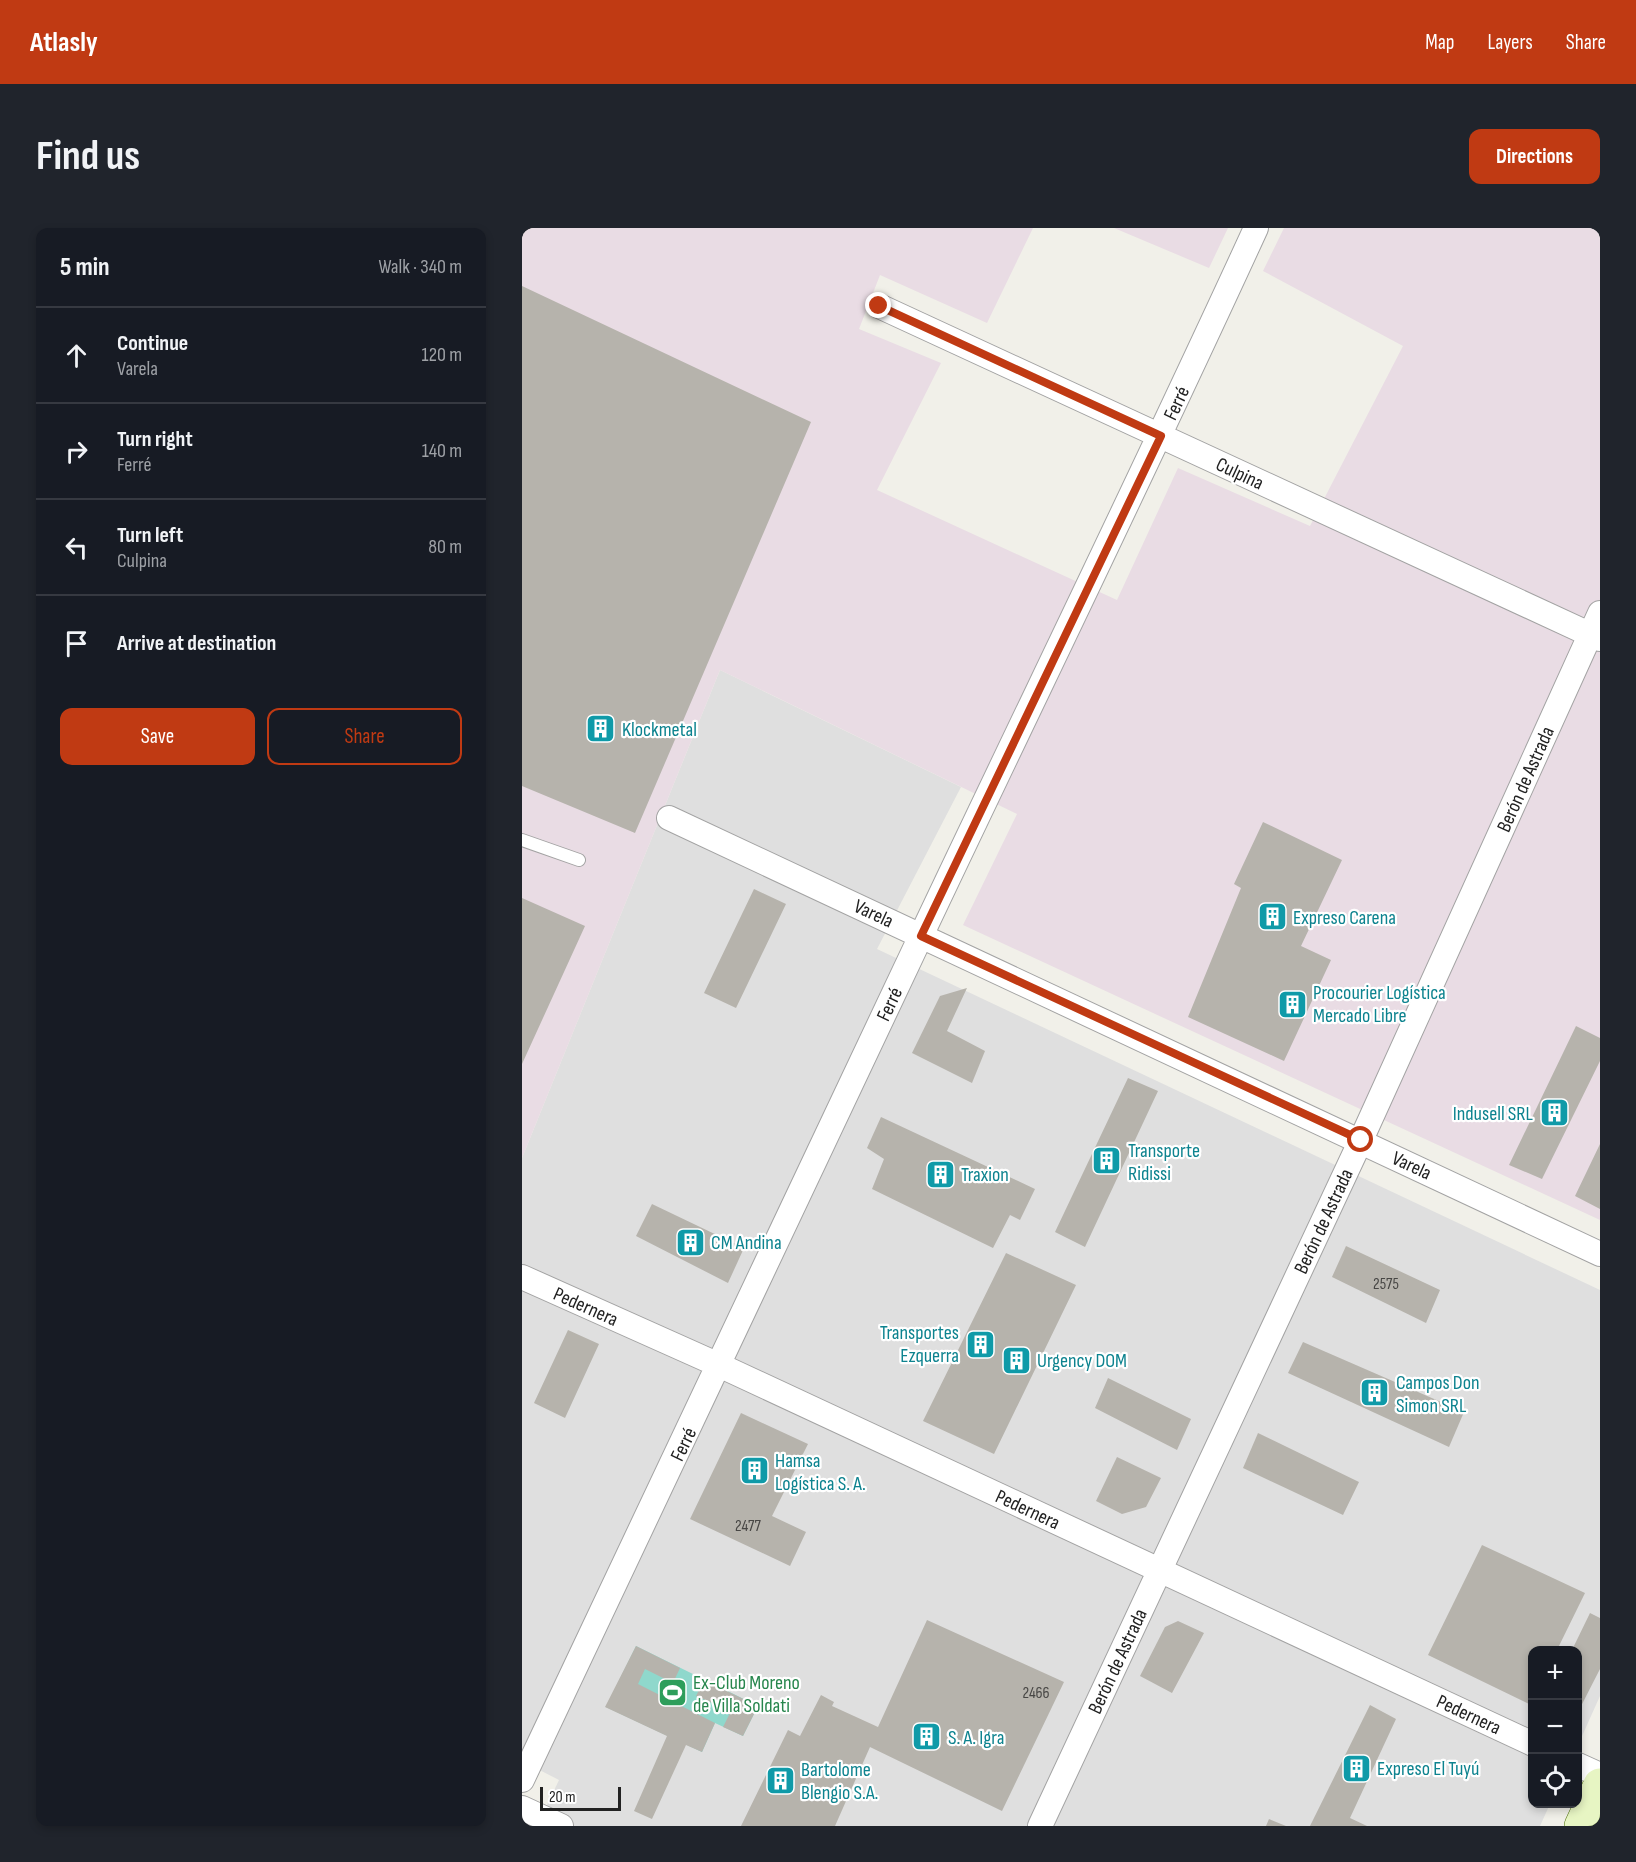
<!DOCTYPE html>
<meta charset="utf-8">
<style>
:root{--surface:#171b24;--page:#20242c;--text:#f1f3f6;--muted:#9ea1a6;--line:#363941;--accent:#c03a13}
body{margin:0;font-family:"Sofia Sans Condensed",sans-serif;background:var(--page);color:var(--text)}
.controls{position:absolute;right:18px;bottom:18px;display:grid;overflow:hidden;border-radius:12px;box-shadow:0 3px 9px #0003}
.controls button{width:54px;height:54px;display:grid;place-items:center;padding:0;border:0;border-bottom:2px solid var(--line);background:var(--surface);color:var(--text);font:30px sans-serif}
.scale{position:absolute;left:18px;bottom:15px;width:81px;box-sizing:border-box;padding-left:6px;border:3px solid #222;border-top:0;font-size:16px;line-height:21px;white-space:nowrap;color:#222;-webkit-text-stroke:4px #fff;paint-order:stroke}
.stop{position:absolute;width:18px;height:18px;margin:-14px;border:4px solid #c03a13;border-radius:50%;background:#fff}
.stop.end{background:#c03a13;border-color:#fff;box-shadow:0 2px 6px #0008}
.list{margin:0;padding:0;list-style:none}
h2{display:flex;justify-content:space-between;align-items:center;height:78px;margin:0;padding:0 24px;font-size:26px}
h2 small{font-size:20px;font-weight:400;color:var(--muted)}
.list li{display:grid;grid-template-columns:39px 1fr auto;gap:18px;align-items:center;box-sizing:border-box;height:96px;padding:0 24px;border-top:2px solid var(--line)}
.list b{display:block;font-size:22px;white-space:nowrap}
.list p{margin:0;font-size:20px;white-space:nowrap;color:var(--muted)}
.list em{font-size:20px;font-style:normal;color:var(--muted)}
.actions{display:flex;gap:12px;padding:18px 24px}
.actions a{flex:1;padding:14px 0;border:2px solid var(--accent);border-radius:12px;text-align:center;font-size:21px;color:var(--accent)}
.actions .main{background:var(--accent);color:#fff}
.icon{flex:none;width:33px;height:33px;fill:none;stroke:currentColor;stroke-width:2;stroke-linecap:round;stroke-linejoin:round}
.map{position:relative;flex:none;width:1078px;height:1598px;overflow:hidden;border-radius:12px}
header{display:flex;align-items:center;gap:36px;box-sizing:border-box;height:84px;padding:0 30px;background:var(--accent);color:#fff}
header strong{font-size:28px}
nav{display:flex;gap:33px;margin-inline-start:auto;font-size:21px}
.intro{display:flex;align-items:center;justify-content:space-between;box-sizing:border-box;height:144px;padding:0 36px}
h1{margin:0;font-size:42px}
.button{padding:15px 27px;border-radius:12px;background:var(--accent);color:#fff;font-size:21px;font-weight:700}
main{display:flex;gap:36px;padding:0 36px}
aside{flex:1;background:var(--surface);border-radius:12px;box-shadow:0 3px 9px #0003}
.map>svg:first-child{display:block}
</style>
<header>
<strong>Atlasly</strong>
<nav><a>Map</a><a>Layers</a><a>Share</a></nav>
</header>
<div class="intro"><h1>Find us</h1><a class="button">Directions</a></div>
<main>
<aside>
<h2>5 min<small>Walk · 340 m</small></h2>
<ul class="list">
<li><svg class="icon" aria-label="ahead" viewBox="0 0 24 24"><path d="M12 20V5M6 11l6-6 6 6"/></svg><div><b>Continue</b><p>Varela</p></div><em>120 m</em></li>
<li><svg class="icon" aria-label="right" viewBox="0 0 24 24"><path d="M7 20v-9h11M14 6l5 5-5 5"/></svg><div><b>Turn right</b><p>Ferré</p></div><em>140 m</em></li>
<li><svg class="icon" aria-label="left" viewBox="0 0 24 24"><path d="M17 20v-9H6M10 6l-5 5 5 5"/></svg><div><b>Turn left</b><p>Culpina</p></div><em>80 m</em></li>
<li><svg class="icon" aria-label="arrive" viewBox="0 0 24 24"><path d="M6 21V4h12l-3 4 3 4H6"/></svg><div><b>Arrive at destination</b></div></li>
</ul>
<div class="actions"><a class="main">Save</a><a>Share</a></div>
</aside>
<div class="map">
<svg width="1078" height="1598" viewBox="0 0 1078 1598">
<rect width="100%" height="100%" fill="#f1f0e9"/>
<path fill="#dfdfdf" d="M 198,442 L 439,559 L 355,721 L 1078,1062 L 1078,1468 L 1056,1517 L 1056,1422 L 1011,1422 L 1011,1576 L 1028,1576 L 1018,1598 L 15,1598 L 37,1552 L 0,1533 L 0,930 Z"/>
<path fill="#e9dce4" d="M 0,0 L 511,0 L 465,95 L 358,47 L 337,101 L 419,135 L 355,262 L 595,372 L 656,240 L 788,298 L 881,118 L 741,43 L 762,0 L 1078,0 L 1078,992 L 441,697 L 495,586 L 198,442 L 0,930 Z
M 592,0 L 706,0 L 687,40 Z"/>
<path fill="#8fd8cc" d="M 114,1418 L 236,1478 L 221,1508 L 193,1495 L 180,1524 L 84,1479 Z"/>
<path fill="#b6b3ac" d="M 0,58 L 289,194 L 113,605 L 0,558 Z
M 741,594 L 820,632 L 779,718 L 809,732 L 762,833 L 666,789 L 719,660 L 712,656 Z
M 232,661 L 264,676 L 214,780 L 182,765 Z
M 0,670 L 63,698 L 0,836 Z
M 445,760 L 425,803 L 463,823 L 450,855 L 390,825 L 418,768 Z
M 1054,798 L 1078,810 L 1078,833 L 1020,951 L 987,937 Z
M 606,850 L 636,863 L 563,1019 L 533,1004 Z
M 359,889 L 513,961 L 498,992 L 488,987 L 471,1020 L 350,961 L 362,931 L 345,920 Z
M 1078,916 L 1078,981 L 1053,968 Z
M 130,976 L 222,1020 L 206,1055 L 114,1008 Z
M 824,1018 L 918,1062 L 904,1095 L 810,1049 Z
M 484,1025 L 554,1057 L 472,1226 L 401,1193 Z
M 46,1102 L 77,1116 L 43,1190 L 12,1175 Z
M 781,1114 L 942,1184 L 927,1219 L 766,1145 Z
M 586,1150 L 669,1191 L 655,1222 L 573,1180 Z
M 219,1185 L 286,1216 L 250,1288 L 284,1304 L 268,1338 L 168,1291 Z
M 736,1205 L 837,1254 L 821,1287 L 721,1240 Z
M 595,1229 L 639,1250 L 624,1279 L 600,1286 L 574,1273 Z
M 960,1317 L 1063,1365 L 1035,1422 L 1011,1422 L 1009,1477 L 906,1427 Z
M 1068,1385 L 1078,1390 L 1078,1441 L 1056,1484 L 1056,1422 L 1050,1422 Z
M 405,1392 L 542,1454 L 480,1583 L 348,1519 L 313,1598 L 219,1598 L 266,1502 L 278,1508 L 299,1467 L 312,1474 L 310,1478 L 356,1499 Z
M 656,1393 L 682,1405 L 650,1465 L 618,1448 L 643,1399 Z
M 114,1418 L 158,1440 L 151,1455 L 123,1441 L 116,1456 L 193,1495 L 180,1524 L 164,1517 L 130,1591 L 112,1583 L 145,1508 L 83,1479 Z
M 182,1452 L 236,1478 L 221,1508 L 201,1499 L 209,1483 L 174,1468 Z
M 848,1477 L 874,1491 L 828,1590 L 845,1598 L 788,1598 Z
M 747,1591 L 764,1598 L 744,1598 Z"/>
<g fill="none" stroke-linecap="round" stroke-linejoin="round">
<defs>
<path id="lane" d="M 0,612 L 57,632"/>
<path id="street" d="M 357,78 L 1078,411
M 147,590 L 1078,1026
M 0,1049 L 199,1138 L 1011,1516
M 1056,1537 L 1078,1547
M 0,1552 C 134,1272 266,991 398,710 C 510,473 625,238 734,0
M 0,1580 L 39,1598
M 518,1598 L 839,912 L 1078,385"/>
<path id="secondary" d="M 1059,1598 L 1078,1557"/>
</defs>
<use href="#lane" stroke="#a3a3a3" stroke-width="14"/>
<use href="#street" stroke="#a3a3a3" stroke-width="26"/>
<use href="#secondary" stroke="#51720f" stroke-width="34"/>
<use href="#lane" stroke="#fff" stroke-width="12"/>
<use href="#street" stroke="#fff" stroke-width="24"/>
<use href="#secondary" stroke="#e7f5c3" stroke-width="33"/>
</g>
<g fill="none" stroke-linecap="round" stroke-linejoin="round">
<path stroke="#c03a13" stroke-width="8" d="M 357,78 L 639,208 L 399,708 L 839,912"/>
</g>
<defs>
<symbol id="building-square" viewBox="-11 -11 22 22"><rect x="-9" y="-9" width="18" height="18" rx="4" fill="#0f9aa8" stroke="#fff"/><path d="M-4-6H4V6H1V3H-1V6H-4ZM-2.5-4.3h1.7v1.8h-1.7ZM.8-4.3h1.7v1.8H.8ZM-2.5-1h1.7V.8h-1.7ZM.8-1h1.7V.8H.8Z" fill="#fff"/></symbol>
<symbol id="stadium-square" viewBox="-11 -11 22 22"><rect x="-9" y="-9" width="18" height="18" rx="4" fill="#2e9e5b" stroke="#fff"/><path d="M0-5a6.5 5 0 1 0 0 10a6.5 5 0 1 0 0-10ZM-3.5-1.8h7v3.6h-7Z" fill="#fff"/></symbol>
</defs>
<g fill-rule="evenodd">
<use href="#building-square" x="62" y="484" width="33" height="33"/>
<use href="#building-square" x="734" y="672" width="33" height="33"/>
<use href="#building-square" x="754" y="760" width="33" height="33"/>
<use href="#building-square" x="1016" y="868" width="33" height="33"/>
<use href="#building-square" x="568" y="916" width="33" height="33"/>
<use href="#building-square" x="402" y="930" width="33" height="33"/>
<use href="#building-square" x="152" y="998" width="33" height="33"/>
<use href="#building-square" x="442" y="1100" width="33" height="33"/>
<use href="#building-square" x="478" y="1116" width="33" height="33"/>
<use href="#building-square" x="836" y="1148" width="33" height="33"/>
<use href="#building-square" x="216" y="1226" width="33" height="33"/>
<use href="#stadium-square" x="134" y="1448" width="33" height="33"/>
<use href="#building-square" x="388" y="1492" width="33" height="33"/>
<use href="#building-square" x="818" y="1524" width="33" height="33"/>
<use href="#building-square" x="242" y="1536" width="33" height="33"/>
</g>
<g text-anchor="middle" stroke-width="4.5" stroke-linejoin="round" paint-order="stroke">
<g font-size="16" fill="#474644">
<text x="864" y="1061">2575</text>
<text x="226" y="1303">2477</text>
<text x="514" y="1470">2466</text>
</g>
<g font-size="20" fill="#222" stroke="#fff">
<text transform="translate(654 175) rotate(-65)" y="7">Ferré</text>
<text transform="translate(718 245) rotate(25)" y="7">Culpina</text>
<text transform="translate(1003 551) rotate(-66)" y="7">Berón de Astrada</text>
<text transform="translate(352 685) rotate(25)" y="7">Varela</text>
<text transform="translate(367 776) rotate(-65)" y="7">Ferré</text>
<text transform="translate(890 937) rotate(25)" y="7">Varela</text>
<text transform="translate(801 993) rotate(-65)" y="7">Berón de Astrada</text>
<text transform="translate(64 1078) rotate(24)" y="7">Pedernera</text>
<text transform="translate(161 1216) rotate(-64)" y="7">Ferré</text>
<text transform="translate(506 1281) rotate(25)" y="7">Pedernera</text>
<text transform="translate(595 1433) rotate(-65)" y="7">Berón de Astrada</text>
<text transform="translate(947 1486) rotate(25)" y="7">Pedernera</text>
</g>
<g font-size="20" fill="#0d838f" stroke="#fff" text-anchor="start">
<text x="100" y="508">Klockmetal</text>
<text x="771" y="696">Expreso Carena</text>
<text x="791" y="771">Procourier Logística<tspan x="791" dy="23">Mercado Libre</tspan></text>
<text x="1011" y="892" text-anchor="end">Indusell SRL</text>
<text x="606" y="929">Transporte<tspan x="606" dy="23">Ridissi</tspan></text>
<text x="439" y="953">Traxion</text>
<text x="189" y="1021">CM Andina</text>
<text x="437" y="1111" text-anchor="end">Transportes<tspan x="437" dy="23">Ezquerra</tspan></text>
<text x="515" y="1139">Urgency DOM</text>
<text x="874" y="1161">Campos Don<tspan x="874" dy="23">Simon SRL</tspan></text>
<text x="253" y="1239">Hamsa<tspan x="253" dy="23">Logística S. A.</tspan></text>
<text x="426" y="1516">S. A. Igra</text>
<text x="855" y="1547">Expreso El Tuyú</text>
<text x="279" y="1548">Bartolome<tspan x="279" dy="23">Blengio S.A.</tspan></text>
</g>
<g font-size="20" fill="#27864d" stroke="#fff" text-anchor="start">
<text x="171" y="1461">Ex-Club Moreno<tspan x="171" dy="23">de Villa Soldati</tspan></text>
</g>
</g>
</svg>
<div class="controls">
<button>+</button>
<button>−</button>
<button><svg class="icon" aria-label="locate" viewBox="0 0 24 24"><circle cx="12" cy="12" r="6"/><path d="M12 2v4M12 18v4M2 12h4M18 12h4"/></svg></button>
</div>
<div class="scale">20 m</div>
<div class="stop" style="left:839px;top:912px"></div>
<div class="stop end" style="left:357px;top:78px"></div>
</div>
</main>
